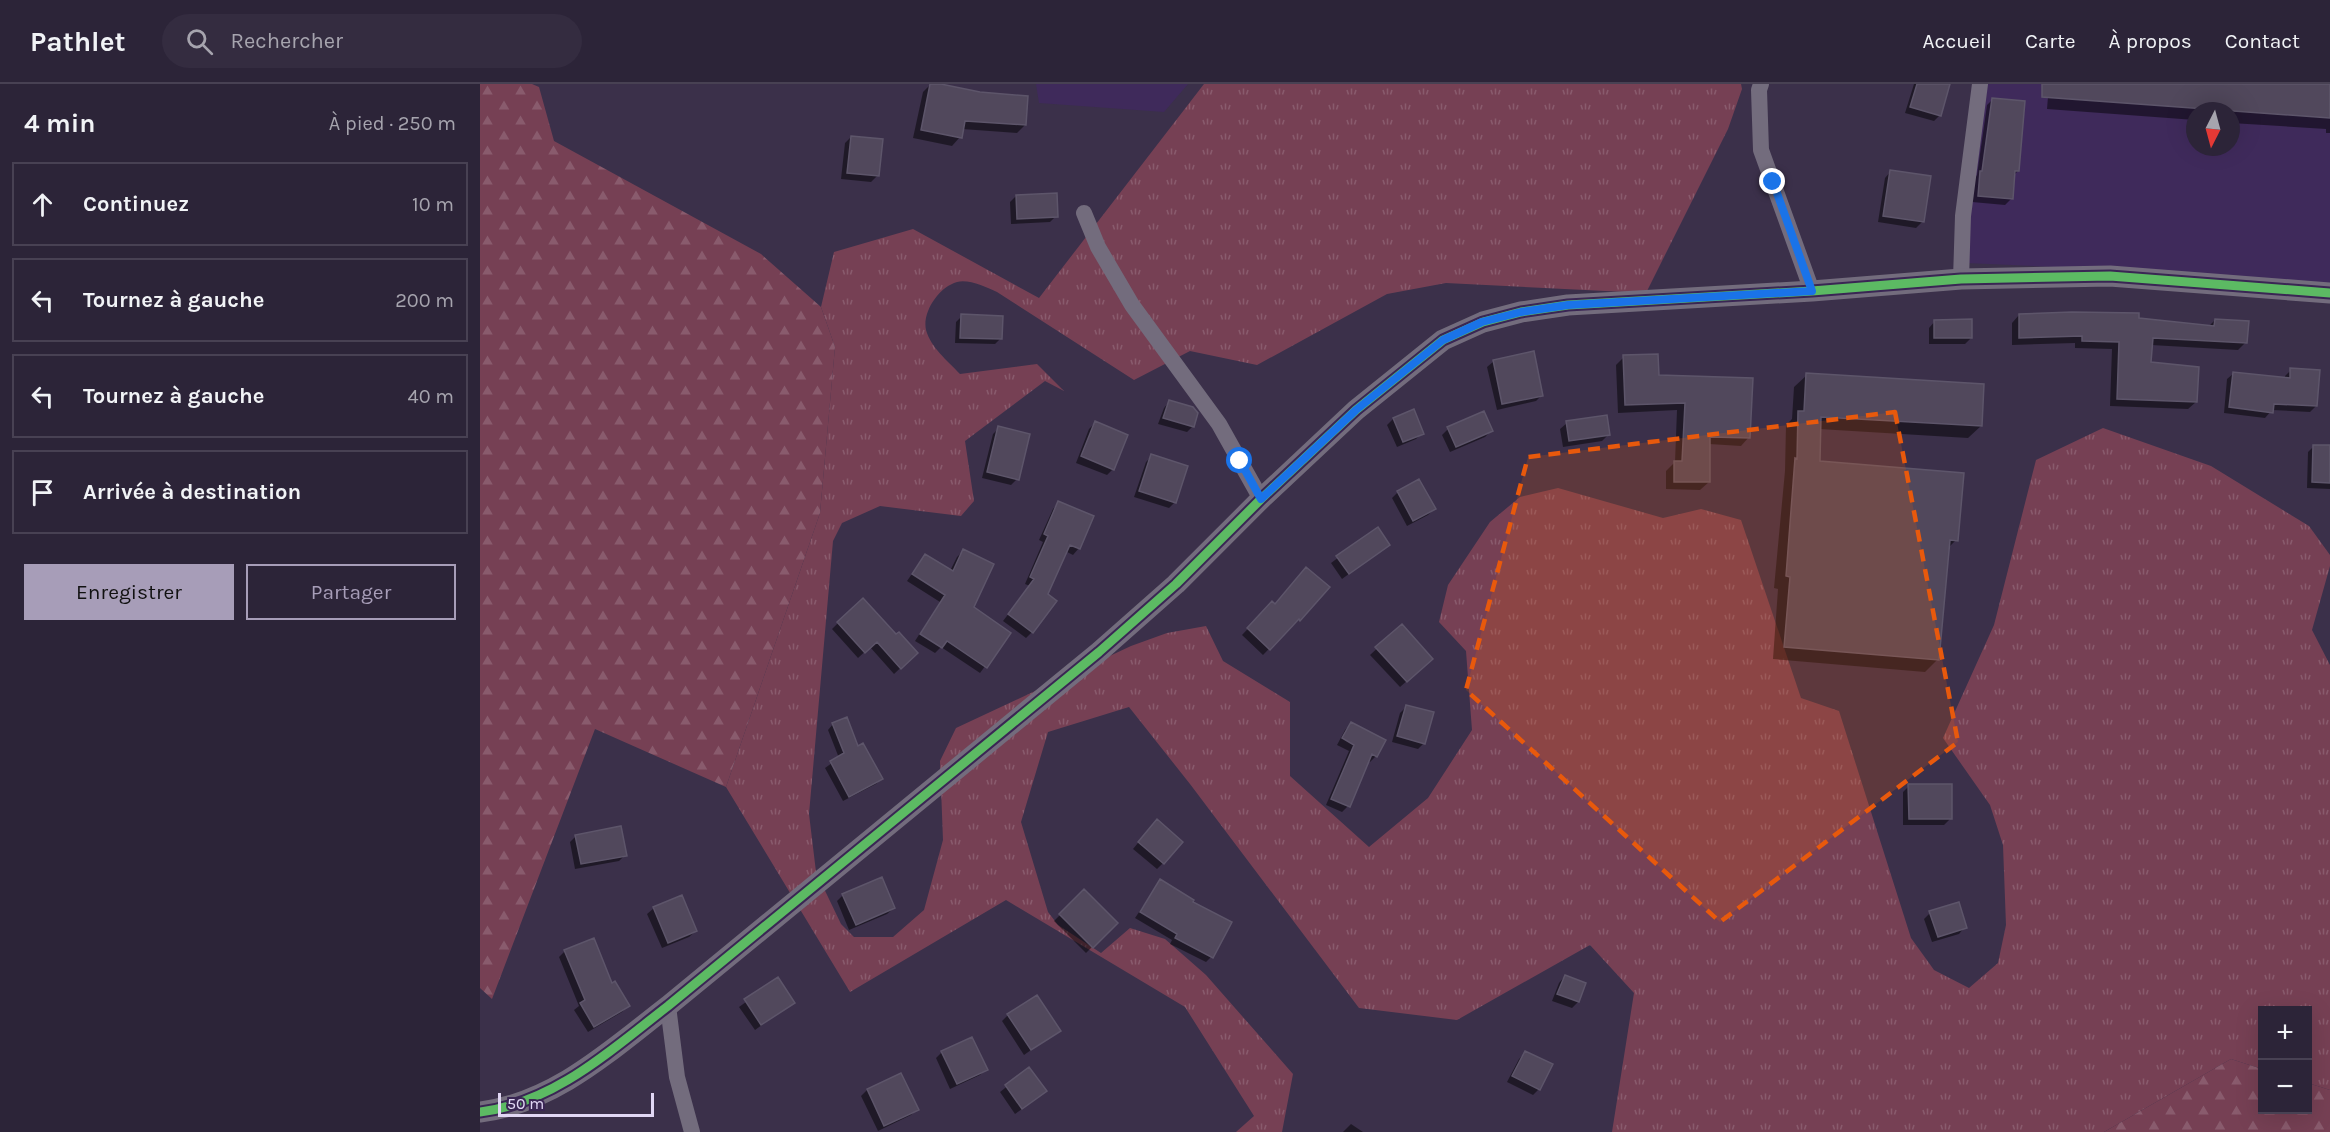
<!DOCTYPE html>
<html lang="fr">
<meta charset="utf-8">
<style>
:root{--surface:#2c2438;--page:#342c40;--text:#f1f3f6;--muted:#a6a4ae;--line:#484153;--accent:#a79db8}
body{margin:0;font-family:Karla,sans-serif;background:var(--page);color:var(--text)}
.controls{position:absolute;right:18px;bottom:18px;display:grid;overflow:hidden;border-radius:0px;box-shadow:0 6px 24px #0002}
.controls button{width:54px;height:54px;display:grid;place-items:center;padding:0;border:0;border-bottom:2px solid var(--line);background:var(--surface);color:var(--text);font:30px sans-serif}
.compass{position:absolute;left:1706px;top:18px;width:54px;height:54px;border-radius:50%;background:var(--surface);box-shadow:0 6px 24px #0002;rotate:186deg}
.scale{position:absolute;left:18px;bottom:15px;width:156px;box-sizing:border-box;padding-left:6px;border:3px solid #e1d7f4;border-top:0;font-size:16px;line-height:21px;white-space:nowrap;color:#e1d7f4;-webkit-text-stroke:4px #3a2654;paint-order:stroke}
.stop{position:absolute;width:18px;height:18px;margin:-14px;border:4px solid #1a73e8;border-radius:50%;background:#fff}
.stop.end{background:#1a73e8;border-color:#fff;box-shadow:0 2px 6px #0008}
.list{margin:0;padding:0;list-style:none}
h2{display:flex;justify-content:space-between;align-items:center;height:78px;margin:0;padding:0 24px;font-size:26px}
h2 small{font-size:20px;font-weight:400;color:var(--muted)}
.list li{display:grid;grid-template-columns:39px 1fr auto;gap:18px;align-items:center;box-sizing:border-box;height:84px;margin:0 12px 12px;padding:0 12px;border:2px solid var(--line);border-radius:0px}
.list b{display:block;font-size:22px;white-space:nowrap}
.list em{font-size:20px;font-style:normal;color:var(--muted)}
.actions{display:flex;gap:12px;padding:18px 24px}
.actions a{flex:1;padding:14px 0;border:2px solid var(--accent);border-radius:0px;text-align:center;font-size:21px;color:var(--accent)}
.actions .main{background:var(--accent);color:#111}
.icon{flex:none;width:33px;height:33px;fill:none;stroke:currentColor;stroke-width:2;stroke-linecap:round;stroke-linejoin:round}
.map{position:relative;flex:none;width:1850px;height:1048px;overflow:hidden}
header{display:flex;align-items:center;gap:36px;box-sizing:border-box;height:84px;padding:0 30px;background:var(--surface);border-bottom:2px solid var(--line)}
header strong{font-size:28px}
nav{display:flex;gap:33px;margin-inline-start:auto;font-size:21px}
.search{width:420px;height:54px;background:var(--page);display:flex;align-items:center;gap:15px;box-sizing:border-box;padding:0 21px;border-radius:33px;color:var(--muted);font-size:22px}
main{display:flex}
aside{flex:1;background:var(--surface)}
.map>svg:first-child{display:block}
</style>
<header>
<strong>Pathlet</strong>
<div class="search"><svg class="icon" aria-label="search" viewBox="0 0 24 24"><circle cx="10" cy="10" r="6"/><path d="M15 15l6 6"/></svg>Rechercher</div>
<nav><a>Accueil</a><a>Carte</a><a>À propos</a><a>Contact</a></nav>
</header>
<main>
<aside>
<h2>4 min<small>À pied · 250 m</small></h2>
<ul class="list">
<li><svg class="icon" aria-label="ahead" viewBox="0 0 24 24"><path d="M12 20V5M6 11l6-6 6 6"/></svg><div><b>Continuez</b></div><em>10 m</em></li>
<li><svg class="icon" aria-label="left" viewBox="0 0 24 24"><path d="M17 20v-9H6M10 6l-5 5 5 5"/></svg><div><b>Tournez à gauche</b></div><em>200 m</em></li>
<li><svg class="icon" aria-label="left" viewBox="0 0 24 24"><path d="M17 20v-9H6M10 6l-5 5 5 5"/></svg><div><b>Tournez à gauche</b></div><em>40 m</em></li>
<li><svg class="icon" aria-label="arrive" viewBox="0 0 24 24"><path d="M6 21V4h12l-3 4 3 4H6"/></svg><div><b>Arrivée à destination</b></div></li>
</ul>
<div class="actions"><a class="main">Enregistrer</a><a>Partager</a></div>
</aside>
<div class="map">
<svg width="1850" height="1048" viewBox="0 0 1850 1048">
<defs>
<pattern id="grass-tufts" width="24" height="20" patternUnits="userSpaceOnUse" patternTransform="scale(1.5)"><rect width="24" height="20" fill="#764054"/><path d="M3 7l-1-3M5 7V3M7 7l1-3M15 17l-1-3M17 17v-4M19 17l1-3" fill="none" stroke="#895b6d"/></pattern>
<pattern id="forest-firs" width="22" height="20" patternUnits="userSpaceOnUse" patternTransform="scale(1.5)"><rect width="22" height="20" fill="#764054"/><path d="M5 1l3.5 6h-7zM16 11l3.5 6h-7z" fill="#895b6d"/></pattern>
</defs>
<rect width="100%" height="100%" fill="#3b304a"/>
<path fill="#3f2a5b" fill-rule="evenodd" d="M 556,0 L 708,0 L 684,28 L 559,19 Z
M 1508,0 L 1850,0 L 1850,199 L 1661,187 L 1486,179 L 1488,133 ZM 1715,27 L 1751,27 L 1751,63 L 1715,63 Z"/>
<path fill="url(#grass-tufts)" d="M 724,0 L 1261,0 L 1262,5 L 1248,45 L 1166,209 L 966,199 L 907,210 L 777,281 L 710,267 L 654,296 L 517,208 C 506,203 489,195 477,198 C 459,203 442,228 446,246 C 451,264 467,276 480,290 L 557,280 L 584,307 L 565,297 L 485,357 L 494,417 L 481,432 L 400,422 L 362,439 L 353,457 L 329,730 L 336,788 L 361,840 L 374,853 L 413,853 L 444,826 L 463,756 L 460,677 L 476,644 L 651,562 L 687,549 L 726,542 L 743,577 L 810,618 L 810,692 L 889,763 L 948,714 L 992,646 L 986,567 L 959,538 L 968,501 L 1010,438 L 1040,413 L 1078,404 L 1183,434 L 1221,425 L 1261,436 L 1321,614 L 1359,627 L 1431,854 L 1454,886 L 1489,904 L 1518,879 L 1526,841 L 1523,761 L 1510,721 L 1463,654 L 1514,541 L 1556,376 L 1623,344 L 1731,382 L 1829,442 L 1850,471 L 1850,482 L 1832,546 L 1850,581 L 1850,1006 L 1828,999 L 1828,926 L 1782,926 L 1782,985 L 1751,975 L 1624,1048 L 1132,1048 L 1154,909 L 1110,861 L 977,936 L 879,924 L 710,700 L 649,623 L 568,648 L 541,738 L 568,828 L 578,841 L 621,869 L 650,844 L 685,855 L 726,891 L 813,990 L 802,1048 L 756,1048 L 774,1032 L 705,923 L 526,816 L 370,908 L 246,703 L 340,429 L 355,263 L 341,223 L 354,168 L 433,145 L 559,214 Z"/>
<path fill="url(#forest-firs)" d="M 0,0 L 52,0 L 59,3 L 74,57 L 281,170 L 341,223 L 355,263 L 340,429 L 246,703 L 115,645 L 12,915 L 0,904 Z
M 1751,975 L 1782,985 L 1782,1026 L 1828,1026 L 1828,999 L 1850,1006 L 1850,1048 L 1624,1048 Z"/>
<path fill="#0007" d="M 451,0 L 454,0 L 545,41 L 537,49 L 482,45 L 480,53 L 472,62 L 433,54 L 443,8 Z
M 1434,0 L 1469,0 L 1460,31 L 1454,37 L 1425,29 Z
M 1569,0 L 1850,0 L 1850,49 L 1846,49 L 1846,45 L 1751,39 L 1751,27 L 1715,27 L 1715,36 L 1567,25 Z
M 1513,15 L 1538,87 L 1533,92 L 1531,115 L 1525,121 L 1492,118 L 1494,94 L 1497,91 L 1507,21 Z
M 371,53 L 397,92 L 391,98 L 361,95 L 365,59 Z
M 1411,87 L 1442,138 L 1436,144 L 1398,138 L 1405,94 Z
M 536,112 L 576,132 L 570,138 L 531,140 L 530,118 Z
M 1539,231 L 1657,236 L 1728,243 L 1735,236 L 1766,258 L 1758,266 L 1671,261 L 1669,279 L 1716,318 L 1708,325 L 1630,322 L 1632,265 L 1595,264 L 1595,259 L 1532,261 L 1532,239 Z
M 482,232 L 521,254 L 515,260 L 475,259 L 476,238 Z
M 1455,237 L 1491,254 L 1485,260 L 1449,260 L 1449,244 Z
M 1144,273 L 1269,353 L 1261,362 L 1229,360 L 1229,398 L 1220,406 L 1186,405 L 1186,387 L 1195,378 L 1197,326 L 1138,329 L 1136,281 Z
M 1014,277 L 1062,311 L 1056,317 L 1017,326 L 1007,283 Z
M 1811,286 L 1836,322 L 1830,328 L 1792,326 L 1785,334 L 1744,329 L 1747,295 L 1754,289 L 1805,295 L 1805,292 Z
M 1327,291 L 1501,342 L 1488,354 L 1339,345 L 1339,378 L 1476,456 L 1467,465 L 1458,575 L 1445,588 L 1293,575 L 1298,505 L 1294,504 L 1305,387 L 1306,341 L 1312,335 L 1314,303 Z
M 690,317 L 713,342 L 707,348 L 678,340 L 684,324 Z
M 913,335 L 942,349 L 936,355 L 917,363 L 907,341 Z
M 615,339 L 633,385 L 627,391 L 596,379 L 609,345 Z
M 1087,339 L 1128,351 L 1122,357 L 1083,363 L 1080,345 Z
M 519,344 L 537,395 L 531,401 L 502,394 L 513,350 Z
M 968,345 L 1011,347 L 1005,353 L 970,368 L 962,351 Z
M 1834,362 L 1850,363 L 1850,405 L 1827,404 L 1828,368 Z
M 672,372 L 695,418 L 689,424 L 654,413 L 666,378 Z
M 918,408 L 954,425 L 948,431 L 927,442 L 912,414 Z
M 579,419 L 599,464 L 593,471 L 585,467 L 552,548 L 546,554 L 523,537 L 550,502 L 545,500 L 563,458 L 559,456 L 573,425 Z
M 897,445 L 908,461 L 862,495 L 851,479 Z
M 483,467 L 492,524 L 529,550 L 500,589 L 461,563 L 455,569 L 435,557 L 460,518 L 427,497 L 445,471 L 470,487 L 477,473 Z
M 848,504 L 819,536 L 813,542 L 812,541 L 783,571 L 762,551 L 792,519 L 794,521 Z
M 358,539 L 416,552 L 430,575 L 414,590 L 390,563 L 378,574 L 352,545 Z
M 921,542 L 945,581 L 920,603 L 890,571 Z
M 926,623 L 944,659 L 938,665 L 912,658 L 920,629 Z
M 353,640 L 378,664 L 401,695 L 396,700 L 363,717 L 345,684 L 359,674 L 348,646 Z
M 871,640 L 896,672 L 890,678 L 888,676 L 868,722 L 862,728 L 846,721 L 869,667 L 857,661 L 865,646 Z
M 1429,702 L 1470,735 L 1464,741 L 1423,741 L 1423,708 Z
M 671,743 L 683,779 L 677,785 L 653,765 Z
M 96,752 L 145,771 L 139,777 L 95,785 L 90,758 Z
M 680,797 L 731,873 L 726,878 L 690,860 L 692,856 L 655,834 Z
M 604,807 L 636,839 L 606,869 L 574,837 Z
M 363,811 L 414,824 L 407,830 L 369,846 L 357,817 Z
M 201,813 L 216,847 L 209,853 L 182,864 L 167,830 L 174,824 Z
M 1450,829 L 1485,843 L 1479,850 L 1452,858 L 1444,835 Z
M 85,867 L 131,902 L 148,922 L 142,928 L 108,948 L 94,926 L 99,922 L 79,873 Z
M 1085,892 L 1098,918 L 1092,924 L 1072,917 L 1079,899 Z
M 298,895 L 313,919 L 275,946 L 259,923 Z
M 528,931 L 579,946 L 544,971 L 522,937 Z
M 462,968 L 506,985 L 500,991 L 470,1005 L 456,974 Z
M 1045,969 L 1059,1005 L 1053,1011 L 1027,998 L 1039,975 Z
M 549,985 L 559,1013 L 535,1030 L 520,1008 Z
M 421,991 L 437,1025 L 431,1031 L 398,1047 L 381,1012 L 387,1006 Z
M 871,1040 L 883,1048 L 863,1048 Z"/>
<path fill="#51485c" stroke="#5d556a" stroke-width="1.5" d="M 450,0 L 461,0 L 500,8 L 548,12 L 546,41 L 485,37 L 482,54 L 441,46 Z
M 1437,0 L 1470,0 L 1461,32 L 1430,23 Z
M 1562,0 L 1850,0 L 1850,34 L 1562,13 Z
M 1512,14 L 1545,17 L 1539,87 L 1535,87 L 1533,115 L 1498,112 L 1500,87 L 1502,87 Z
M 371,52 L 403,55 L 399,92 L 367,89 Z
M 1410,86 L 1451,92 L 1444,138 L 1403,132 Z
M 577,109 L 578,133 L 537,135 L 536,111 Z
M 1592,228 L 1659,229 L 1659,234 L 1734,242 L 1735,235 L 1769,237 L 1767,259 L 1673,254 L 1671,278 L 1719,283 L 1717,318 L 1637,315 L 1639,258 L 1602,257 L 1602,252 L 1539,254 L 1539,230 Z
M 481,230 L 523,232 L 522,255 L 480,254 Z
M 1492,235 L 1492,254 L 1454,254 L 1454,236 Z
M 1054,267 L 1063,312 L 1022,320 L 1013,276 Z
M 1178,270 L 1179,291 L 1273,294 L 1270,354 L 1230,353 L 1230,398 L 1194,398 L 1194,377 L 1202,377 L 1205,319 L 1145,321 L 1143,271 Z
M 1810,284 L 1840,286 L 1837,322 L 1794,320 L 1793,329 L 1749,323 L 1753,288 L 1810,294 Z
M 1326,289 L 1504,300 L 1502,342 L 1341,333 L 1340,377 L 1484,389 L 1478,457 L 1470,456 L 1459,576 L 1304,563 L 1310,493 L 1306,492 L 1315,374 L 1317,375 L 1318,327 L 1324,327 Z
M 689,316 L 713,323 L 718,329 L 714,343 L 683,334 Z
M 934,325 L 944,350 L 923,358 L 913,334 Z
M 1004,327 L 1013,347 L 976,363 L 967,343 Z
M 1127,331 L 1130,351 L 1089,357 L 1086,337 Z
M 615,337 L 648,351 L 634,386 L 601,372 Z
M 518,342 L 550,350 L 539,396 L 507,388 Z
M 1833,361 L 1850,361 L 1850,399 L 1832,398 Z
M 671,370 L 708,382 L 696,419 L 659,407 Z
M 939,395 L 956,425 L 933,437 L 917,407 Z
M 578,417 L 614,432 L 600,465 L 590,461 L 568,510 L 577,517 L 553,549 L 528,530 L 554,495 L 550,493 L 568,452 L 564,450 Z
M 898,443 L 910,461 L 869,490 L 856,472 Z
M 483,465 L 514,480 L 494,523 L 531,549 L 507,584 L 467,557 L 462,564 L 440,550 L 465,511 L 432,490 L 445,470 L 473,487 Z
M 826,483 L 850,503 L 820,537 L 819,535 L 790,566 L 767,544 L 792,517 L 795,520 Z
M 383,514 L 416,550 L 419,548 L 438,569 L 421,585 L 397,558 L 385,569 L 357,538 Z
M 922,540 L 953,575 L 927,598 L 895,563 Z
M 926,621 L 954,628 L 945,660 L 917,652 Z
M 367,633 L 378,662 L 383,659 L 403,695 L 369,713 L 350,677 L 364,669 L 352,639 Z
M 871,638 L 906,656 L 897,673 L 892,670 L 870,723 L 851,715 L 874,661 L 862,654 Z
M 1428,700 L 1472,700 L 1472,735 L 1429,735 Z
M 677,735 L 703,758 L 684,780 L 658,758 Z
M 141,742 L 147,772 L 101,780 L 95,751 Z
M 402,793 L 415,824 L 376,841 L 362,810 Z
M 680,795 L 714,816 L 713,818 L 752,838 L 733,874 L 695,854 L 697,850 L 660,828 Z
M 604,805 L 638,839 L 613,864 L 579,830 Z
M 202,811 L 217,847 L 188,859 L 173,823 Z
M 1479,818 L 1487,844 L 1458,853 L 1449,827 Z
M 114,854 L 132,899 L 135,897 L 150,922 L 114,943 L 100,919 L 105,916 L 84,866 Z
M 1085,891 L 1106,899 L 1099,918 L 1077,910 Z
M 298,893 L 315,919 L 281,941 L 264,915 Z
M 557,911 L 581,947 L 551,966 L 527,930 Z
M 492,953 L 508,986 L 477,1000 L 461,967 Z
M 1045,967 L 1073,980 L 1060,1006 L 1032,992 Z
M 549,983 L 567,1007 L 542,1025 L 525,1001 Z
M 421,989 L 439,1026 L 404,1042 L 387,1005 Z"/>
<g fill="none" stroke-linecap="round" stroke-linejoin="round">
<path stroke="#736c7d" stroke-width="16" d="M 1281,0 L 1279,6 L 1281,66 L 1332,207
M 604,129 L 618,163 L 652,221 L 739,340 L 781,415
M 1481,195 L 1483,132 L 1500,0
M 188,922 L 197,993 L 212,1048"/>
<path stroke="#736c7d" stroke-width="21" d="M 0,1028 C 74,1019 131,966 188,922 L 619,568 L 696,500 L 781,415 L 876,326 L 963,256 L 1003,238 L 1041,228 L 1088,221 L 1332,207 L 1481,195 L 1630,192 L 1850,209"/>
<defs>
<path id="cycleway" d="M 0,1028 C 74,1019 131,966 188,922 L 619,568 L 696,500 L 781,415 L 876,326 L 963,256 L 1003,238 L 1041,228 L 1088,221 L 1332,207 L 1481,195 L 1630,192 L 1850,209"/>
</defs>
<use href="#cycleway" stroke="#3a2654" stroke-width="13"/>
<use href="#cycleway" stroke="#5cba63" stroke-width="9"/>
</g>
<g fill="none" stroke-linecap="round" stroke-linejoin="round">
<path stroke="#1a73e8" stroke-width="8" d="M 760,377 L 781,415 L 876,326 L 963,256 L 1002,238 L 1041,228 L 1088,221 L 1332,207 L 1293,98"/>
</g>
<path fill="#e8590c" fill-opacity="0.2" stroke="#e8590c" stroke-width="4.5" stroke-dasharray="12 8" stroke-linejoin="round" d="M 1415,328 L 1478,658 L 1240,838 L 986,606 L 1048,373 Z"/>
</svg>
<div class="controls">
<button>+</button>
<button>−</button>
</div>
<svg class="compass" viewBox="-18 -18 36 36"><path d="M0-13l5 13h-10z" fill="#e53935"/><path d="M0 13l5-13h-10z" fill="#a6a4ae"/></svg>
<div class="scale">50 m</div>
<div class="stop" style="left:760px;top:377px"></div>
<div class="stop end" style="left:1293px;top:98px"></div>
</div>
</main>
